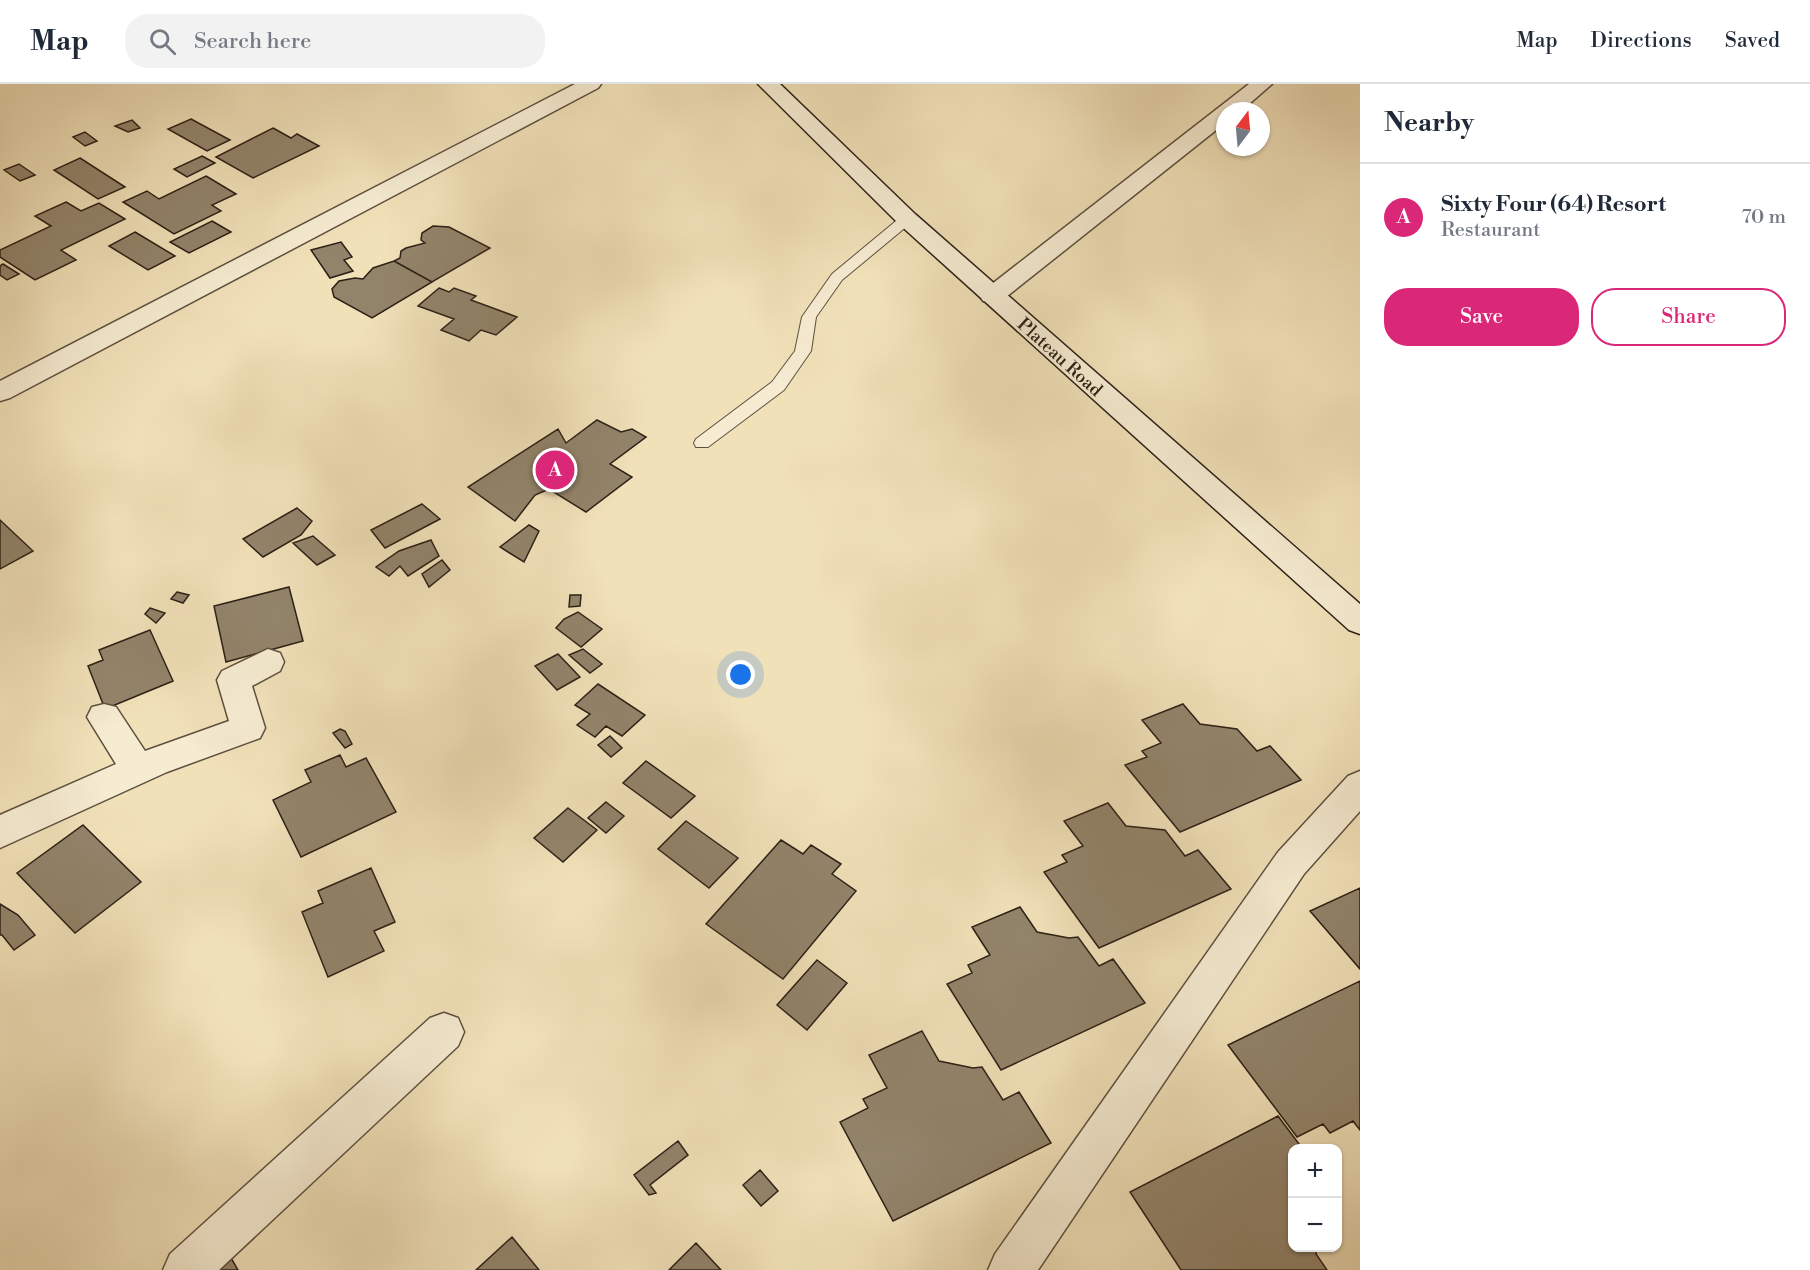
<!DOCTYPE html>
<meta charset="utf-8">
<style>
:root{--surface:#fff;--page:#f2f2f3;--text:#1f2937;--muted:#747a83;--line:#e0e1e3;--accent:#db2777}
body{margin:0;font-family:"Libre Bodoni",serif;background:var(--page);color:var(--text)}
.controls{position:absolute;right:18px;bottom:18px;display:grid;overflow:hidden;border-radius:12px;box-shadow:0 2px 4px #0004}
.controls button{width:54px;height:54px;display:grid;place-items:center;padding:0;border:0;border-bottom:2px solid var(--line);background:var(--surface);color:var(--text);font:30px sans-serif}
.compass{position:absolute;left:1216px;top:18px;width:54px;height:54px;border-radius:50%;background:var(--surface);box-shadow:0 2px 4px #0004;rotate:16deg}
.you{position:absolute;left:741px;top:591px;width:21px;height:21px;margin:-15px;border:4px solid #fff;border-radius:50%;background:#1a73e8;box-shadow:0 0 0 9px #1a73e833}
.badge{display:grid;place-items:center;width:39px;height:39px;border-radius:50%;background:var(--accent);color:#fff;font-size:20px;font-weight:700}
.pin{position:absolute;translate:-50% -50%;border:3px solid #fff;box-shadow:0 2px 6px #0006}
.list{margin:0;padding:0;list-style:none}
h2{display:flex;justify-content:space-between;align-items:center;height:78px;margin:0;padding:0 24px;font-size:26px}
h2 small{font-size:20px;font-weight:400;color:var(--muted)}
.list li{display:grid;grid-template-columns:39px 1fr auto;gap:18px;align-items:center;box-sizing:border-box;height:108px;padding:0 24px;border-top:2px solid var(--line)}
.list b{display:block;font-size:22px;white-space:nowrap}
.list p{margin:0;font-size:20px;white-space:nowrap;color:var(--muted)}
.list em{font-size:20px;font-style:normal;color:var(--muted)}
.actions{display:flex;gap:12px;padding:18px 24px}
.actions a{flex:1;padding:14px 0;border:2px solid var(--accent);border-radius:24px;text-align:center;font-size:21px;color:var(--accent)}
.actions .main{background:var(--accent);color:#fff}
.icon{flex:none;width:33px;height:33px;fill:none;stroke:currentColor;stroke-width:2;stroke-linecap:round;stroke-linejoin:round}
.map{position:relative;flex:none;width:1360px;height:1186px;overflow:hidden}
header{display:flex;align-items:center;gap:36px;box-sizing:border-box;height:84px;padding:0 30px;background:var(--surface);border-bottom:2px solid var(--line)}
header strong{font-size:28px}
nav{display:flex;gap:33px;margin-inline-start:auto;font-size:21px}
.search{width:420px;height:54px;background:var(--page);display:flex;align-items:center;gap:15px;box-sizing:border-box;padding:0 21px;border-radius:24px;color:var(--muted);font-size:22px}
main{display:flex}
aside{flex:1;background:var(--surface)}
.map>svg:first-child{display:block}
</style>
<header>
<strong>Map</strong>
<div class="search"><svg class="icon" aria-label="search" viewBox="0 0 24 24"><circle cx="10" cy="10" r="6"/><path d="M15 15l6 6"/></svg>Search here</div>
<nav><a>Map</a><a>Directions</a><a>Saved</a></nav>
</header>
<main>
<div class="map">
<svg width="1360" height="1186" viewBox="0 0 1360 1186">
<rect width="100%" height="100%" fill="#f1e1b9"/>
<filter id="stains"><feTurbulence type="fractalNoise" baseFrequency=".00333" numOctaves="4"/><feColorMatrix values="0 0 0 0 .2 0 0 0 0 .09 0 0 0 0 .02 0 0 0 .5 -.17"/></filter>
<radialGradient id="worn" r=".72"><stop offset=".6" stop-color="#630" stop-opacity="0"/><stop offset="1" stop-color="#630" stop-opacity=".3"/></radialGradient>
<path fill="#92846b" stroke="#2c2016" stroke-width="1.5" d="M 191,35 L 230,56 L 207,67 L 168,45 Z
M 132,36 L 140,44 L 128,48 L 115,42 Z
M 273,44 L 291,54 L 297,50 L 319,62 L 253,94 L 216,73 Z
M 85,48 L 97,57 L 85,62 L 73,53 Z
M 202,72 L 215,79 L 187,93 L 174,85 Z
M 80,74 L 125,103 L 98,115 L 54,86 Z
M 19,80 L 35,91 L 20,97 L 4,86 Z
M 206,92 L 236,110 L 212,121 L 221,127 L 174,150 L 123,118 L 147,107 L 159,115 Z
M 66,118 L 81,127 L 99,119 L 125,135 L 61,166 L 76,176 L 35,196 L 0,173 L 0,166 L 51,142 L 35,132 Z
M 212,137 L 231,148 L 189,169 L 170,158 Z
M 433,142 L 449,143 L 490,164 L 432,198 L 394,177 L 400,174 L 401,167 L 406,164 L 425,159 L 421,156 L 422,149 Z
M 135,148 L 175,172 L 148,186 L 109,162 Z
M 341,158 L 352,173 L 344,176 L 353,187 L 330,194 L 311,166 Z
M 394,177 L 432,198 L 372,234 L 334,213 L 332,205 L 339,197 L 355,194 L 363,195 L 373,184 Z
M 3,180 L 19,190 L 7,196 L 0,191 L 0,182 Z
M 439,204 L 449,208 L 454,204 L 476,212 L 471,216 L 517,233 L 496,251 L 481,246 L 469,257 L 441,246 L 454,235 L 418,222 Z
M 597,336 L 621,348 L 632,345 L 646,353 L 610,380 L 632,393 L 586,428 L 549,405 L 535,411 L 515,437 L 468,403 L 558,345 L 566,359 Z
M 422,420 L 440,435 L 385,464 L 371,446 Z
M 297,424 L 312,437 L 301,451 L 263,473 L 243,455 Z
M 0,436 L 33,467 L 0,485 Z
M 529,441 L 539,447 L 524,478 L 500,463 Z
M 313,452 L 335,471 L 317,481 L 293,459 Z
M 431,456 L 439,472 L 408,492 L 400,482 L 389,492 L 376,483 L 399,467 Z
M 442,476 L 450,486 L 429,503 L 422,490 Z
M 289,503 L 303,557 L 226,578 L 214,522 Z
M 177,508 L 189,511 L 183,519 L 171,515 Z
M 570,511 L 581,511 L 580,522 L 569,523 Z
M 150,524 L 165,529 L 156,539 L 145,530 Z
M 578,528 L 602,545 L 581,563 L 556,544 L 564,535 Z
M 150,546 L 173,597 L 105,625 L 88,582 L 103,576 L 99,566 Z
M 583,565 L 602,580 L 590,589 L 569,571 Z
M 558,570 L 580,593 L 557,606 L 535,582 Z
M 598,600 L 645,631 L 622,652 L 606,642 L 595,653 L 577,641 L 590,630 L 575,621 Z
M 1183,620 L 1200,640 L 1237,645 L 1257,667 L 1270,662 L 1301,696 L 1180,748 L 1125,681 L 1147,673 L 1142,667 L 1161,659 L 1142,636 Z
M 340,645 L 345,647 L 352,660 L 345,664 L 333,649 Z
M 610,652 L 622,664 L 611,673 L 598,661 Z
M 340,671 L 346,683 L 366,674 L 396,728 L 301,773 L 273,716 L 311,698 L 305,686 Z
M 646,677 L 695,712 L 671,734 L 623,699 Z
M 606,718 L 624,732 L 606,749 L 588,734 Z
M 1108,719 L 1126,742 L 1165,746 L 1185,772 L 1198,766 L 1231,805 L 1099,864 L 1044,788 L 1067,778 L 1062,771 L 1083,762 L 1064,737 Z
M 568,724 L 597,746 L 563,778 L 534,754 Z
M 686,737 L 738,774 L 709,804 L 658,765 Z
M 83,741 L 141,798 L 75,849 L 17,789 Z
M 781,756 L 803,770 L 811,761 L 841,780 L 832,790 L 856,807 L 783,895 L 706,840 Z
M 371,784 L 395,838 L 374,847 L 384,867 L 328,893 L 302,828 L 323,819 L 318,807 Z
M 1360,804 L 1360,885 L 1310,827 Z
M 0,820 L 18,831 L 35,851 L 14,866 L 2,851 L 0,851 Z
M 1020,823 L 1037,848 L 1069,854 L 1078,853 L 1099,882 L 1113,875 L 1145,919 L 1001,986 L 947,900 L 972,889 L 968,881 L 990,871 L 972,843 Z
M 817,876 L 847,899 L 807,946 L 777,921 Z
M 1360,897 L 1360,1046 L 1353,1037 L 1330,1049 L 1323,1040 L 1297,1053 L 1228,961 Z
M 922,947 L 939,977 L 973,984 L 982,983 L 1003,1016 L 1019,1008 L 1051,1059 L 893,1137 L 840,1038 L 868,1024 L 863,1015 L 887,1004 L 869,971 Z
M 1278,1032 L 1302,1064 L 1292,1064 L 1292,1164 L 1317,1164 L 1316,1170 L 1327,1186 L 1181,1186 L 1130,1108 Z
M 678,1057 L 688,1071 L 650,1101 L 656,1109 L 649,1111 L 634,1091 Z
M 760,1086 L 778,1107 L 761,1122 L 743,1101 Z
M 512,1153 L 539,1186 L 476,1186 Z
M 696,1159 L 721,1186 L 669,1186 Z
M 227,1167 L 238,1186 L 202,1186 Z"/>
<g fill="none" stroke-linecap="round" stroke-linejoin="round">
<defs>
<path id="lane" d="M 907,131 L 912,132 L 914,135 L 912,138 L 842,196 L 816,233 L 811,267 L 784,306 L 708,363 L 696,363 L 694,359 L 696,355 L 772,298 L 795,267 L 802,233 L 832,190 L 902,132 Z"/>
<path id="street" d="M 575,0 L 601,0 L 598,4 L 10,314 L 0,317 L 0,297 Z
M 1249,0 L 1272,0 L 1241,27 L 1225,27 L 1225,39 L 1001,217 L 992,219 L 983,217 L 980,212 L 983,207 Z
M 268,565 L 280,569 L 284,578 L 280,587 L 252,602 L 265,644 L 260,654 L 167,688 L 0,764 L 0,731 L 116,680 L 87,633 L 92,623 L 104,620 L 116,623 L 145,667 L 229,637 L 217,596 L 222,587 Z
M 1360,687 L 1360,727 L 1304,790 L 1038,1186 L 988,1186 L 995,1170 L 1278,768 L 1348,692 Z
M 444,929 L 458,934 L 464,948 L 458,962 L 219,1186 L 163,1186 L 170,1170 L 430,934 Z"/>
<path id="secondary" d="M 758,0 L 780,0 L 915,130 L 1360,520 L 1360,550 L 1349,546 L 899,140 Z"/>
</defs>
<use href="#lane" stroke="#5d503f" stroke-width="2"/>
<use href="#street" stroke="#5d503f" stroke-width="3"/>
<use href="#secondary" stroke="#2c2016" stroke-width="3"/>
<use href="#lane" fill="#f6ecd2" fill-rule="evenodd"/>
<use href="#street" fill="#f6ecd2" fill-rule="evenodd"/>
<use href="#secondary" fill="#f6ecd2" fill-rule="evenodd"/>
</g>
<g text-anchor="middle" stroke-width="5" stroke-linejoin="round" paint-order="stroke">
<g font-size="18" fill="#2c2016" stroke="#f6ecd2">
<text transform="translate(1060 273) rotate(42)" y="6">Plateau Road</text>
</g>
</g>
<rect width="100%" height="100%" filter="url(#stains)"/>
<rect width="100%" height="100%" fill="url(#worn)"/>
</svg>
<div class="controls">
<button>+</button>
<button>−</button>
</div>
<svg class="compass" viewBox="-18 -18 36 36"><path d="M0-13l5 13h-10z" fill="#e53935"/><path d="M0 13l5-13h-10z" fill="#747a83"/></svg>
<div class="you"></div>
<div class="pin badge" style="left:555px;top:386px">A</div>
</div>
<aside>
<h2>Nearby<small></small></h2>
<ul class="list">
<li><span class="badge">A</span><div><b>Sixty Four (64) Resort</b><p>Restaurant</p></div><em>70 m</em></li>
</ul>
<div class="actions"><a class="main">Save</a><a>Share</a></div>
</aside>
</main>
